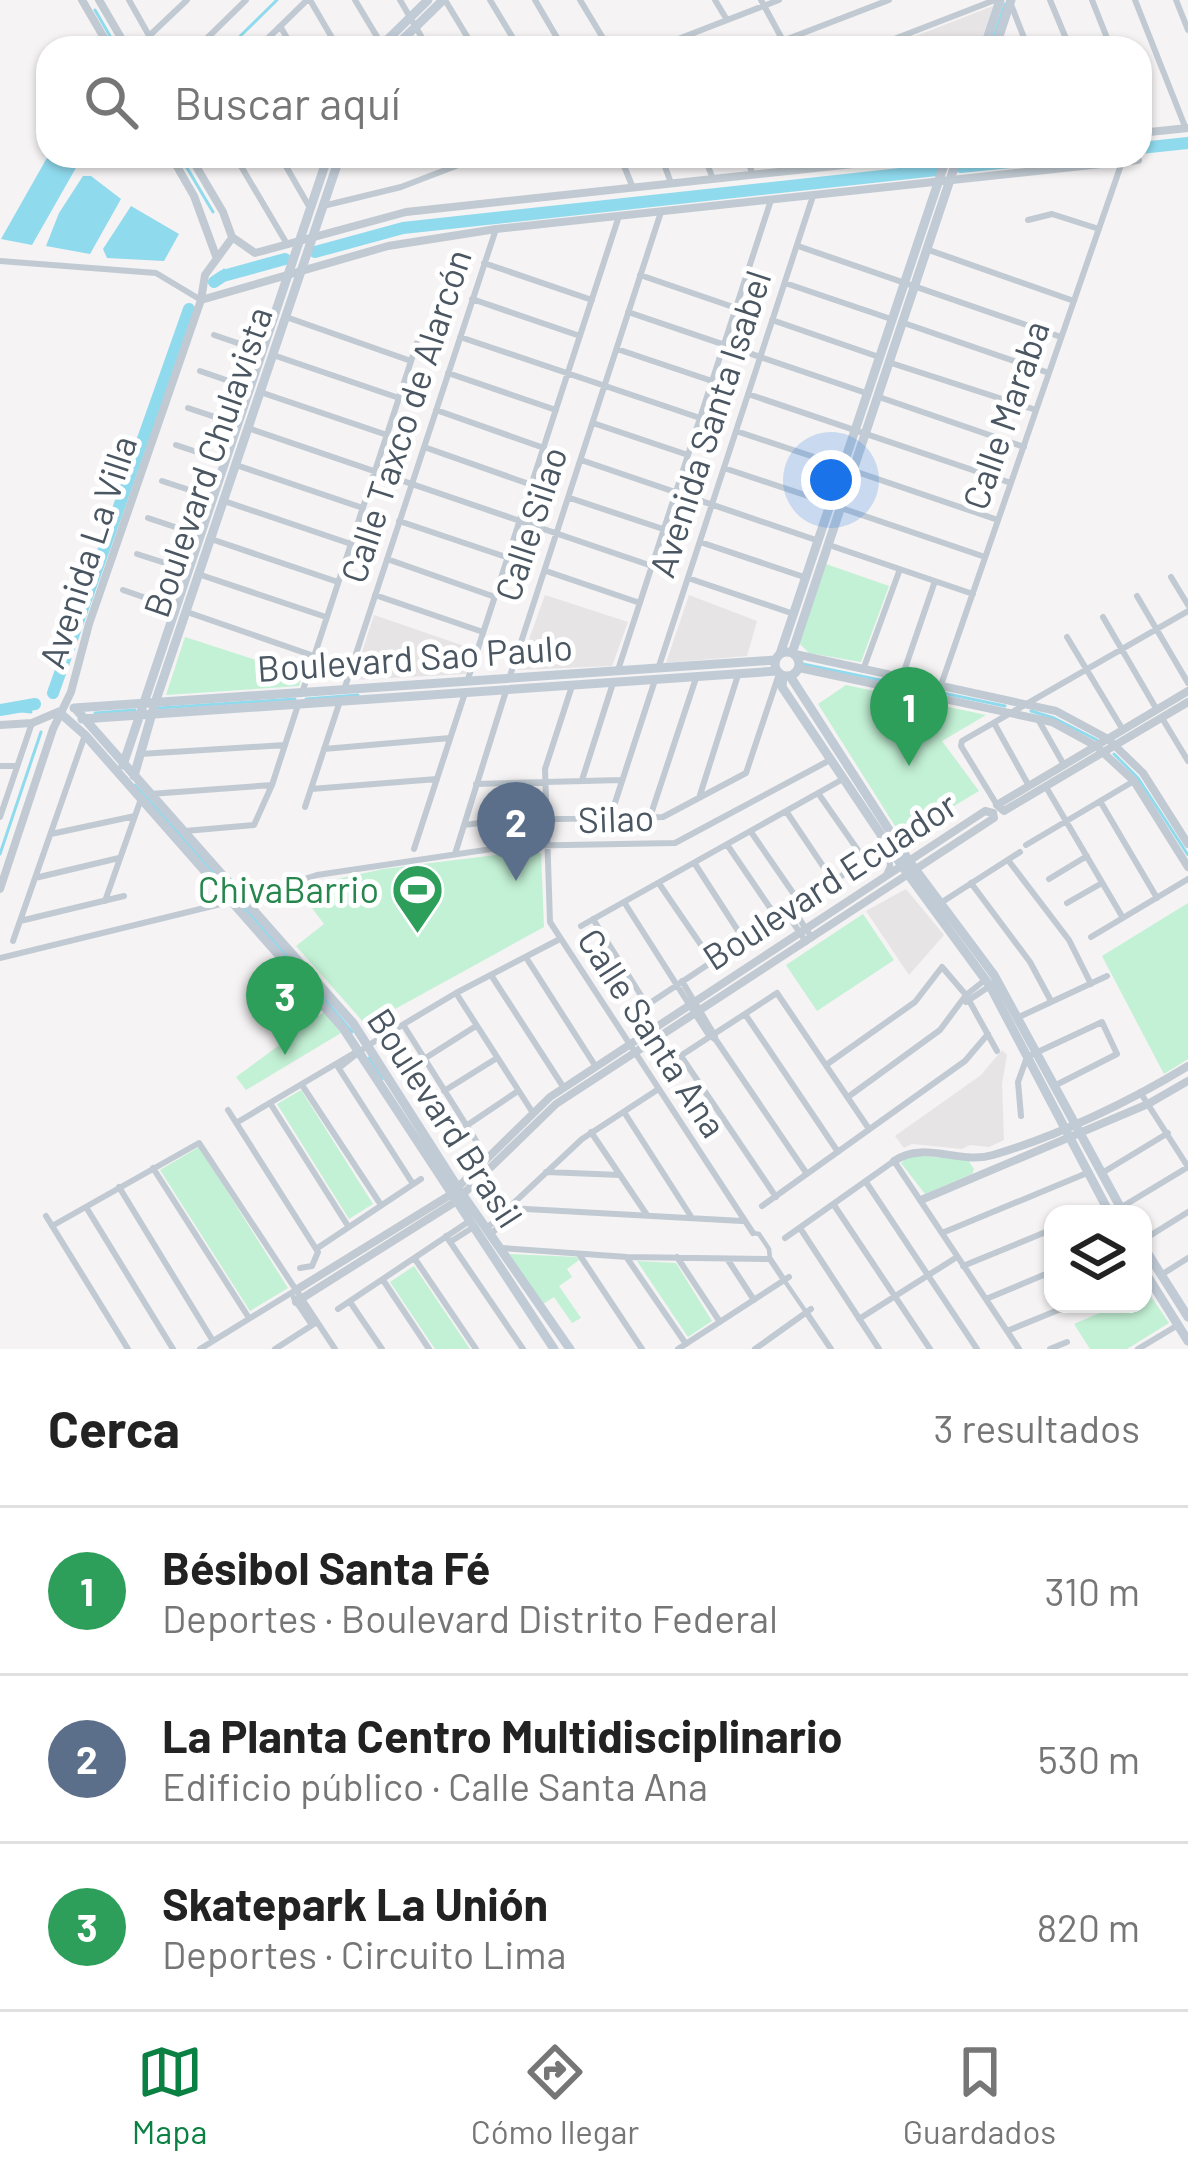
<!DOCTYPE html>
<html lang="es">
<meta charset="utf-8">
<style>
:root{--surface:#fff;--page:#f2f2f2;--text:#222;--muted:#767676;--line:#e0e0e0;--accent:#0b8043}
body{margin:0;font-family:Barlow,sans-serif;background:var(--page);color:var(--text)}
.controls{position:absolute;right:36px;bottom:36px;display:grid;overflow:hidden;border-radius:24px;box-shadow:0 3px 9px #0004}
.controls button{width:108px;height:108px;display:grid;place-items:center;padding:0;border:0;border-bottom:3px solid var(--line);background:var(--surface);color:var(--text);font:60px sans-serif}
.you{position:absolute;left:831px;top:480px;width:42px;height:42px;margin:-30px;border:9px solid #fff;border-radius:50%;background:#1a73e8;box-shadow:0 0 0 18px #1a73e833}
.badge{display:grid;place-items:center;width:78px;height:78px;border-radius:50%;background:var(--accent);color:#fff;font-size:39px;font-weight:700}
.pin{position:absolute;translate:-50% -99px;filter:drop-shadow(0 3px 6px #0008)}
.pin::after{content:'';position:absolute;top:63px;width:42px;height:36px;background:inherit;clip-path:polygon(0 0,100% 0,50% 100%)}
.list{margin:0;padding:0;list-style:none}
h2{display:flex;justify-content:space-between;align-items:center;height:156px;margin:0;padding:0 48px;font-size:51px}
h2 small{font-size:39px;font-weight:400;color:var(--muted)}
.list li{display:grid;grid-template-columns:78px 1fr auto;gap:36px;align-items:center;box-sizing:border-box;height:168px;padding:0 48px;border-top:3px solid var(--line)}
.list b{display:block;font-size:45px;white-space:nowrap}
.list p{margin:0;font-size:39px;white-space:nowrap;color:var(--muted)}
.list em{font-size:39px;font-style:normal;color:var(--muted)}
.icon{flex:none;width:66px;height:66px;fill:none;stroke:currentColor;stroke-width:2;stroke-linecap:round;stroke-linejoin:round}
.map{position:relative;flex:none;width:1188px;height:1349px;overflow:hidden}
.search{position:absolute;background:var(--surface);box-shadow:0 3px 9px #0004;left:36px;right:36px;top:36px;height:132px;display:flex;align-items:center;gap:30px;box-sizing:border-box;padding:0 42px;border-radius:36px;color:var(--muted);font-size:45px}
.sheet{height:660px;background:var(--surface)}
nav{display:flex;justify-content:space-around;align-items:center;box-sizing:border-box;height:168px;border-top:3px solid var(--line);background:var(--surface);font-size:33px;color:var(--muted)}
nav a{display:grid;justify-items:center;gap:6px}
nav .on{color:var(--accent)}
.map>svg:first-child{display:block}
</style>
<div class="map">
<svg width="1188" height="1349" viewBox="0 0 1188 1349">
<rect width="100%" height="100%" fill="#f5f3f3"/>
<path fill="#e6e4e5" d="M 993,6 L 979,48 L 918,48 L 913,37 Z
M 545,595 L 628,622 L 612,666 L 518,670 Z
M 689,595 L 757,621 L 747,656 L 666,663 Z
M 374,615 L 473,649 L 466,674 L 353,680 Z
M 906,889 L 944,935 L 909,975 L 866,911 Z
M 1002,1050 L 1007,1055 L 1002,1084 L 1004,1140 L 989,1147 L 970,1145 L 962,1149 L 912,1144 L 904,1148 L 895,1136 L 981,1075 Z"/>
<path fill="#c3f1d5" d="M 826,564 L 889,586 L 861,662 L 809,653 L 798,642 Z
M 185,637 L 302,675 L 299,686 L 166,695 Z
M 846,685 L 986,715 L 942,741 L 979,791 L 902,837 L 818,704 Z
M 512,853 L 541,853 L 544,927 L 366,1025 L 296,946 L 324,924 L 297,888 L 383,869 Z
M 1188,903 L 1188,1059 L 1164,1074 L 1102,956 Z
M 863,914 L 894,960 L 817,1011 L 786,965 Z
M 324,1012 L 341,1033 L 246,1090 L 236,1077 Z
M 301,1090 L 373,1204 L 349,1219 L 277,1104 Z
M 199,1147 L 288,1288 L 250,1311 L 160,1170 Z
M 909,1155 L 968,1160 L 974,1169 L 972,1174 L 925,1194 L 901,1163 Z
M 509,1254 L 577,1257 L 579,1260 L 567,1269 L 572,1277 L 559,1286 L 581,1318 L 572,1323 L 554,1297 L 543,1304 Z
M 637,1261 L 676,1263 L 712,1321 L 688,1337 Z
M 414,1266 L 470,1349 L 435,1349 L 390,1282 Z
M 1148,1292 L 1169,1323 L 1127,1349 L 1090,1349 L 1074,1324 L 1120,1304 L 1143,1304 L 1143,1294 Z"/>
<path fill="#90daee" d="M 48,156 L 60,156 L 77,166 L 32,245 L 1,239 Z
M 83,176 L 91,176 L 121,199 L 90,254 L 46,246 L 59,213 Z
M 131,206 L 179,234 L 164,261 L 107,258 L 103,249 Z"/>
<g fill="none" stroke-linecap="round" stroke-linejoin="round">
<path stroke="#90daee" stroke-width="3" d="M 95,10 L 117,48
M 228,48 L 277,0
M 990,48 L 1005,4
M 180,156 L 213,212
M 223,276 L 224,270
M 803,664 L 1005,706
M 306,699 L 358,695
M 159,708 L 295,699
M 13,710 L 31,712
M 1031,711 L 1054,718 L 1097,740
M 95,713 L 135,710
M 1114,754 L 1138,778 L 1188,855
M 135,785 L 216,875
M 0,854 L 41,732
M 227,888 L 288,957
M 301,971 L 352,1032
M 369,1058 L 382,1079"/>
<path stroke="#90daee" stroke-width="12" d="M 1140,148 L 1188,143
M 961,167 L 1071,156
M 315,252 L 403,228 L 937,170
M 214,282 L 223,276 L 285,259
M 53,693 L 189,309
M 0,710 L 35,704"/>
<path stroke="#c1cad2" stroke-width="4.5" d="M 753,1233 L 759,1234 L 769,1249 L 770,1259
M 784,1280 L 806,1312"/>
<path stroke="#c1cad2" stroke-width="6" d="M 129,0 L 156,48
M 310,0 L 338,48
M 355,0 L 382,45
M 400,0 L 428,48
M 445,0 L 474,48
M 490,0 L 519,48
M 535,0 L 563,48
M 580,0 L 609,48
M 715,0 L 727,20
M 761,0 L 787,48
M 1050,0 L 1070,48
M 1092,0 L 1111,48
M 1135,0 L 1186,129
M 1176,0 L 1188,30
M 1012,7 L 1028,48
M 280,26 L 293,48
M 149,36 L 187,0
M 197,48 L 246,0
M 258,48 L 307,0
M 655,48 L 779,0
M 764,48 L 889,0
M 871,48 L 995,0
M 235,156 L 287,244
M 280,156 L 310,208
M 449,156 L 455,166
M 620,156 L 633,188
M 661,156 L 671,183
M 704,156 L 713,179
M 746,156 L 753,175
M 787,156 L 793,170
M 323,206 L 401,187 L 482,156
M 1028,220 L 1052,214 L 1099,229
M 798,246 L 1061,337
M 926,249 L 1074,301
M 0,261 L 156,273 L 201,300
M 484,263 L 592,300
M 640,275 L 736,308
M 785,283 L 891,319
M 472,299 L 580,336
M 628,312 L 866,393
M 286,317 L 411,361
M 772,320 L 879,357
M 901,322 L 1049,373
M 214,335 L 261,351
M 460,337 L 700,418
M 617,349 L 712,381
M 273,355 L 399,398
M 888,362 L 1036,410
M 200,371 L 249,388
M 448,373 L 556,410
M 260,392 L 387,435
M 748,394 L 1011,483
M 879,397 L 1024,447
M 188,408 L 236,424
M 436,410 L 544,448
M 593,423 L 688,455
M 248,428 L 652,566
M 736,431 L 841,466
M 176,445 L 224,461
M 424,447 L 532,485
M 581,460 L 816,540
M 236,465 L 363,508
M 724,468 L 829,503
M 854,471 L 998,520
M 162,481 L 211,497
M 570,498 L 663,529
M 224,501 L 351,544
M 841,508 L 985,557
M 148,518 L 199,535
M 399,521 L 509,558
M 211,539 L 338,582
M 700,542 L 804,577
M 829,545 L 973,594
M 137,554 L 187,570
M 387,559 L 495,597
M 546,571 L 640,603
M 198,574 L 326,617
M 1171,577 L 1188,605
M 688,578 L 791,613
M 123,590 L 175,608
M 375,595 L 483,632
M 1137,596 L 1188,683
M 187,612 L 314,656
M 1103,617 L 1157,710
M 1067,637 L 1123,730
M 659,666 L 813,196
M 618,670 L 771,200
M 863,670 L 900,569
M 902,677 L 935,581
M 468,679 L 619,216
M 509,679 L 661,212
M 941,685 L 1122,162
M 572,686 L 545,769 L 550,922 L 753,1233
M 345,687 L 496,229
M 302,693 L 417,343
M 1162,718 L 1188,761
M 1039,721 L 1064,765
M 994,723 L 1029,786
M 324,749 L 450,738
M 140,754 L 285,745
M 0,766 L 17,766
M 582,780 L 613,683
M 476,784 L 622,780
M 1046,787 L 1123,918
M 311,789 L 437,779
M 150,794 L 272,785
M 700,795 L 738,675
M 1100,801 L 1157,898
M 997,805 L 961,746 L 962,741 L 1188,611
M 305,807 L 340,701
M 786,811 L 833,881
M 0,817 L 32,723
M 650,817 L 696,678
M 610,818 L 655,680
M 464,825 L 503,820 L 663,817 L 746,773 L 779,674
M 185,831 L 254,825 L 272,785 L 298,705
M 751,832 L 800,903
M 51,834 L 135,816
M 1026,845 L 1134,781
M 728,846 L 777,918
M 414,849 L 465,693
M 455,854 L 506,691
M 1008,860 L 1069,940 L 1091,984
M 695,864 L 744,940
M 885,877 L 890,866 L 889,849
M 35,878 L 119,858
M 1049,879 L 1087,856
M 971,883 L 1030,962 L 1051,1001
M 660,885 L 712,961
M 244,898 L 317,875 L 512,846 L 675,843 L 830,760
M 105,901 L 141,799
M 624,902 L 708,1034 L 716,1040 L 807,1174
M 1067,903 L 1102,883
M 939,904 L 1020,852
M 792,908 L 812,938
M 786,912 L 806,942
M 593,919 L 647,1005
M 20,921 L 124,896
M 581,926 L 843,779
M 1091,937 L 1188,879
M 13,941 L 85,735
M 0,958 L 233,901
M 527,959 L 596,1067
M 491,975 L 564,1088
M 682,981 L 715,1036
M 456,993 L 533,1113
M 966,1002 L 990,986
M 635,1013 L 861,863 L 862,856 L 818,793
M 745,1014 L 838,1152
M 1019,1017 L 1107,976
M 404,1026 L 487,1158
M 681,1056 L 776,1197
M 424,1059 L 476,1026
M 668,1064 L 777,993 L 869,1129
M 826,1065 L 915,1002 L 942,967 L 966,995 L 997,1051
M 338,1067 L 413,1184
M 339,1068 L 367,1046 L 456,993 L 558,940
M 302,1085 L 381,1205
M 444,1091 L 497,1058
M 1140,1092 L 1188,1167
M 848,1097 L 940,1030 L 966,995 L 985,980
M 270,1103 L 348,1226
M 228,1110 L 318,1252 L 312,1266 L 300,1268
M 624,1112 L 692,1218
M 1021,1116 L 1018,1082 L 1027,1057 L 1102,1022 L 1117,1054 L 1056,1085
M 236,1123 L 356,1052
M 466,1126 L 518,1091
M 591,1132 L 647,1215
M 153,1168 L 249,1318
M 546,1172 L 620,1175
M 1102,1173 L 1168,1133
M 866,1182 L 977,1349
M 119,1187 L 213,1341
M 834,1205 L 930,1349
M 762,1206 L 965,1061 L 988,1034
M 86,1207 L 173,1349
M 508,1208 L 742,1221
M 1120,1208 L 1188,1167
M 1089,1214 L 1106,1207
M 46,1216 L 128,1349
M 52,1226 L 199,1143 L 335,1349
M 800,1228 L 879,1349
M 486,1229 L 582,1139 L 657,1090
M 942,1233 L 1087,1173
M 490,1235 L 516,1210
M 446,1236 L 523,1349
M 785,1238 L 894,1161 L 1019,1349
M 1143,1240 L 1188,1212
M 450,1242 L 472,1228
M 502,1248 L 627,1257 L 770,1259 L 784,1280
M 316,1249 L 421,1179
M 579,1254 L 642,1349
M 677,1257 L 720,1322
M 627,1258 L 686,1344
M 415,1259 L 476,1349
M 728,1260 L 754,1300
M 963,1266 L 1053,1229
M 1161,1275 L 1188,1258
M 383,1280 L 429,1349
M 294,1298 L 312,1325
M 986,1299 L 1053,1271
M 350,1302 L 382,1349
M 338,1309 L 468,1222
M 806,1312 L 831,1349
M 859,1319 L 957,1257
M 1007,1331 L 1073,1304
M 200,1349 L 296,1290
M 275,1349 L 317,1322
M 678,1349 L 789,1277
M 755,1349 L 811,1309
M 1050,1349 L 1067,1342
M 1138,1349 L 1178,1325"/>
<path stroke="#c1cad2" stroke-width="8" d="M 82,0 L 110,48
M 99,0 L 127,48
M 1140,133 L 1188,128
M 171,156 L 194,196 L 216,256
M 190,156 L 223,212 L 232,237 L 255,253 L 406,212 L 928,156
M 201,300 L 388,246 L 496,229 L 1138,160
M 795,654 L 1056,711 L 1108,739 L 1143,773 L 1188,844
M 799,668 L 1052,722 L 1096,746 L 1134,781 L 1188,867
M 0,725 L 32,723 L 58,712
M 997,805 L 1004,811 L 1188,702
M 997,805 L 1188,691
M 0,889 L 53,729 L 71,692 L 89,624 L 201,300 L 205,275 L 232,238
M 894,1161 C 924,1140 960,1165 993,1155 C 1058,1136 1131,1101 1188,1066
M 921,1200 L 1148,1104 L 1188,1081
M 296,1290 L 450,1195 L 550,1097 L 985,811 L 993,813
M 296,1302 L 455,1202 L 556,1104 L 994,818 L 993,813"/>
<path stroke="#c1cbd6" stroke-width="9" d="M 379,48 L 428,0
M 394,48 L 443,0
M 984,48 L 1000,0
M 995,48 L 1011,0
M775 664a12 12 0 1 1 24 0a12 12 0 1 1-24 0Z
M 792,653 L 958,156
M 780,654 L 947,156
M 783,676 L 782,687 L 902,866 L 990,986 L 1110,1214
M 790,676 L 909,861 L 994,975 L 1124,1214
M 74,708 L 775,660
M 75,708 L 353,1023 L 458,1188 L 570,1349
M 59,712 L 85,735 L 343,1028 L 554,1349
M 82,719 L 777,671
M 123,765 L 328,156
M 134,776 L 155,703 L 340,156
M 1143,1246 L 1188,1317
M 1143,1269 L 1188,1341"/>
</g>
<defs>
<symbol id="stadium-pin" viewBox="-11 -11 22 30"><path d="M0 17L-7.5 6A9.5 9.5 0 1 1 7.5 6Z" fill="#2e9e5b" stroke="#fff"/><path d="M0-5a6.5 5 0 1 0 0 10a6.5 5 0 1 0 0-10ZM-3.5-1.8h7v3.6h-7Z" fill="#fff"/></symbol>
</defs>
<g fill-rule="evenodd">
<use href="#stadium-pin" x="388" y="860" width="59" height="81"/>
</g>
<g text-anchor="middle" stroke-width="10" stroke-linejoin="round" paint-order="stroke">
<g font-size="36" fill="#4a5661" stroke="#fff">
<text transform="translate(1006 415) rotate(-71)" y="13">Calle Maraba</text>
<text transform="translate(406 416) rotate(-72)" y="13">Calle Taxco de Alarcón</text>
<text transform="translate(710 424) rotate(-72)" y="13">Avenida Santa Isabel</text>
<text transform="translate(208 462) rotate(-71)" y="13">Boulevard Chulavista</text>
<text transform="translate(531 524) rotate(-72)" y="13">Calle Silao</text>
<text transform="translate(88 552) rotate(-72)" y="13">Avenida La Villa</text>
<text transform="translate(415 658) rotate(-4)" y="13">Boulevard Sao Paulo</text>
<text transform="translate(616 819) rotate(-2)" y="13">Silao</text>
<text transform="translate(830 881) rotate(-33)" y="13">Boulevard Ecuador</text>
<text transform="translate(652 1033) rotate(57)" y="13">Calle Santa Ana</text>
<text transform="translate(445 1118) rotate(57)" y="13">Boulevard Brasil</text>
</g>
<g font-size="36" fill="#27864d" stroke="#fff" text-anchor="end">
<text x="379" y="903">ChivaBarrio</text>
</g>
</g>
</svg>
<div class="controls">
<button><svg class="icon" aria-label="layers" viewBox="0 0 24 24"><path d="M12 4l9 5-9 5-9-5zM3 14l9 5 9-5"/></svg></button>
</div>
<div class="you"></div>
<div class="pin badge" style="left:909px;top:766px;background:#2e9e5b">1</div>
<div class="pin badge" style="left:516px;top:881px;background:#5c6f8a">2</div>
<div class="pin badge" style="left:285px;top:1055px;background:#2e9e5b">3</div>
<div class="search"><svg class="icon" aria-label="search" viewBox="0 0 24 24"><circle cx="10" cy="10" r="6"/><path d="M15 15l6 6"/></svg>Buscar aquí</div>
</div>
<section class="sheet">
<h2>Cerca<small>3 resultados</small></h2>
<ul class="list">
<li><span class="badge" style="background:#2e9e5b">1</span><div><b>Bésibol Santa Fé</b><p>Deportes · Boulevard Distrito Federal</p></div><em>310 m</em></li>
<li><span class="badge" style="background:#5c6f8a">2</span><div><b>La Planta Centro Multidisciplinario</b><p>Edificio público · Calle Santa Ana</p></div><em>530 m</em></li>
<li><span class="badge" style="background:#2e9e5b">3</span><div><b>Skatepark La Unión</b><p>Deportes · Circuito Lima</p></div><em>820 m</em></li>
</ul>
</section>
<nav>
<a class="on"><svg class="icon" aria-label="map" viewBox="0 0 24 24"><path d="M3 6l6-2 6 2 6-2v14l-6 2-6-2-6 2zM9 4v14M15 6v14"/></svg>Mapa</a>
<a><svg class="icon" aria-label="directions" viewBox="0 0 24 24"><path d="M12 3l9 9-9 9-9-9zM9 14v-3h6M13 9l2 2-2 2"/></svg>Cómo llegar</a>
<a><svg class="icon" aria-label="saved" viewBox="0 0 24 24"><path d="M7 4h10v16l-5-4-5 4z"/></svg>Guardados</a>
</nav>
